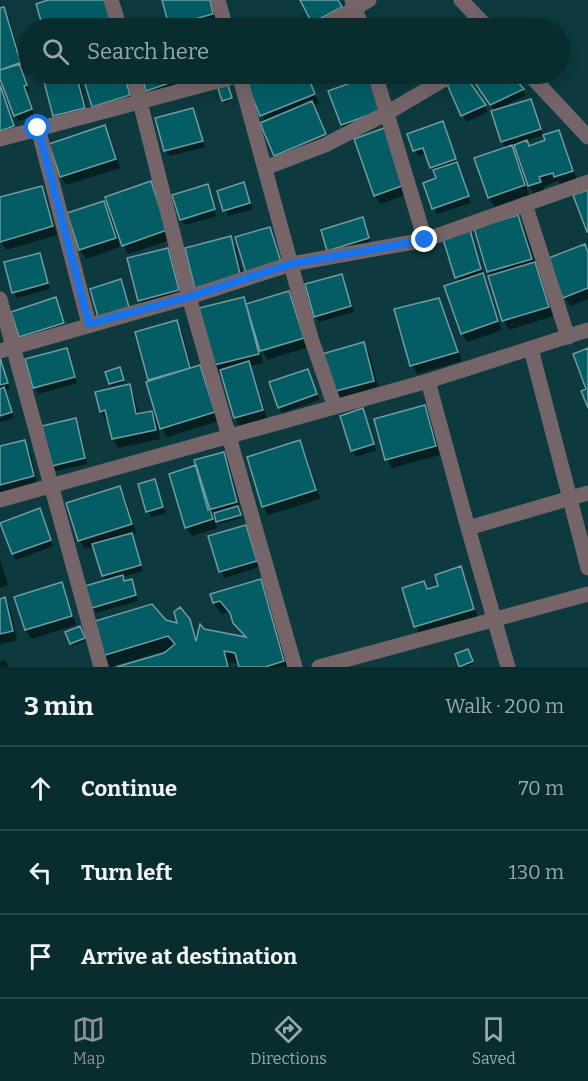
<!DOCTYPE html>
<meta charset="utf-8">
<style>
:root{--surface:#092c2e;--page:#123436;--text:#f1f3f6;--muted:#99a7aa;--line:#29484a;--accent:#8c9099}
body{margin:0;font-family:Bitter,serif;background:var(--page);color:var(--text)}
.stop{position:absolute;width:18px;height:18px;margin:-14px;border:4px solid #1a73e8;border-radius:50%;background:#fff}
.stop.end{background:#1a73e8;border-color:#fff;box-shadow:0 2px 6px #0008}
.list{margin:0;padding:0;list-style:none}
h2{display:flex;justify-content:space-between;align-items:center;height:78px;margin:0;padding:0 24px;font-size:26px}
h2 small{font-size:20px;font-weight:400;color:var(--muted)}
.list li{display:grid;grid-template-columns:39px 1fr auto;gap:18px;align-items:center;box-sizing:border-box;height:84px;padding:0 24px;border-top:2px solid var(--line)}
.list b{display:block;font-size:22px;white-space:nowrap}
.list em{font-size:20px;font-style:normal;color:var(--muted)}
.icon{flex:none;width:33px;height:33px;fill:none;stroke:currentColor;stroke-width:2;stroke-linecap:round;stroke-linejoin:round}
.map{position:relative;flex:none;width:588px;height:667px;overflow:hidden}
.search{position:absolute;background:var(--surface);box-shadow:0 6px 24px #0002;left:18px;right:18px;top:18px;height:66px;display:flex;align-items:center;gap:15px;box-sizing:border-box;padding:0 21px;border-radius:33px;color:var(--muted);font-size:22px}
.sheet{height:330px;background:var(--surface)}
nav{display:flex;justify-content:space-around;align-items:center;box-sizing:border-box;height:84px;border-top:2px solid var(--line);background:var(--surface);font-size:16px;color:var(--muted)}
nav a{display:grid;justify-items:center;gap:3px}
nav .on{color:var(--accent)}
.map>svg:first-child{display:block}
</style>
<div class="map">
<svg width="588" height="667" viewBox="0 0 588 667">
<rect width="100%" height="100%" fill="#0c3a3e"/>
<path fill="#0007" fill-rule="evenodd" d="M 54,0 L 103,0 L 111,28 L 45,28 L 38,5 Z
M 169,0 L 210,0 L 216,20 L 184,28 L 173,28 Z
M 302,0 L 337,0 L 344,13 L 317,28 Z
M 3,9 L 9,18 L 25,73 L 23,74 L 29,91 L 26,93 L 34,116 L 18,121 L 2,80 L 0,81 L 0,10 Z
M 347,25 L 349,28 L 338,28 Z
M 43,74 L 78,74 L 89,117 L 59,124 L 54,115 Z
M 84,74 L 125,74 L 134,105 L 93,106 Z
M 142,74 L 211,74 L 186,81 L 188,87 L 153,99 Z
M 262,74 L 307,74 L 319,103 L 313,105 L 330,143 L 281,164 L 262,124 L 266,123 L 247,80 Z
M 338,74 L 369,74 L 387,119 L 347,133 L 342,125 L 344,87 Z
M 471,74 L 508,74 L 526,95 L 498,109 L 498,110 L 531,101 L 543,135 L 526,141 L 529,147 L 547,141 L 558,131 L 563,140 L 577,180 L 561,186 L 558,181 L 543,187 L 545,191 L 534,195 L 526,181 L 525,182 L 529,195 L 495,207 L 489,198 L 476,159 L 506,149 L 502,141 L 495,111 ZM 515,144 L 520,160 L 519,161 L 510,146 Z
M 464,75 L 488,112 L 466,122 L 448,82 Z
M 0,87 L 18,135 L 0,141 Z
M 229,89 L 233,100 L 225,103 L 223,100 Z
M 193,110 L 205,147 L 169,156 L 165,150 Z
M 442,123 L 471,203 L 437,214 L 425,184 L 438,179 L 427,153 L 418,156 L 409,135 Z
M 104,127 L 110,136 L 120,168 L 66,185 L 61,176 Z
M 356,140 L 411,193 L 380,204 L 375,195 Z
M 150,183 L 155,192 L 171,240 L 128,254 L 116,226 L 114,227 L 120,247 L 86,259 L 80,250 L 69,214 L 103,203 L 112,218 Z
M 243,184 L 253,209 L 228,216 L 219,192 Z
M 41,187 L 46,196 L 57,235 L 6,250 L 0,239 L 0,199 Z
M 214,211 L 216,216 L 185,225 L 182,221 Z
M 518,217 L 523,226 L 553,316 L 509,330 L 504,321 L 489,271 Z
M 362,219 L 371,244 L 329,250 Z
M 469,232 L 502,330 L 467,342 L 462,333 L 459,282 L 456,277 Z
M 230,238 L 236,247 L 245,287 L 202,298 Z
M 167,250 L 173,259 L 183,300 L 144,309 L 139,300 Z
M 588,253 L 588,299 L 570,306 L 565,297 Z
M 39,255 L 50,289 L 17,298 L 14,292 Z
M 342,276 L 354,312 L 319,322 L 315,316 Z
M 288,293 L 294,302 L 304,336 L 259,347 L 263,363 L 251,366 L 267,419 L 240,427 L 235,418 L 222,373 L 220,374 L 215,365 L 243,299 L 248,306 Z
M 56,299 L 67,329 L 24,343 L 13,313 Z
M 438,299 L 443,308 L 462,361 L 417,374 L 412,365 Z
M 176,322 L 182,331 L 192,369 L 200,366 L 205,375 L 219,421 L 167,437 L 162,428 L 136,333 Z
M 305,339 L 308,347 L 267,360 L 263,352 Z
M 363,344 L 369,353 L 379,390 L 339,401 L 334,392 Z
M 66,350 L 77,383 L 38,394 L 27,360 Z
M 0,358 L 10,389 L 4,390 L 14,418 L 0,422 Z
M 308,370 L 319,400 L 282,413 L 279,407 Z
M 121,371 L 124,383 L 111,386 L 107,373 Z
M 129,386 L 134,395 L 139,415 L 151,412 L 157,421 L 160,439 L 118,448 L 113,439 L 109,420 L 106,420 L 101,411 Z
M 424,407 L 429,416 L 440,455 L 392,468 L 387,459 Z
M 365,416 L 376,450 L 356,457 L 341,417 Z
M 76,420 L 79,426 L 87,464 L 56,471 L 53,465 Z
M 24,442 L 30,451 L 38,485 L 0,495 L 0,448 Z
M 300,442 L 305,451 L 320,499 L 268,515 L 263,506 Z
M 223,454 L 228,463 L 241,511 L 239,512 L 241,518 L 219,524 L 215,517 L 217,528 L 192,536 L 186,527 L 197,467 Z
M 155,480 L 166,513 L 151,517 L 148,511 Z
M 119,488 L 125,497 L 136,533 L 131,535 L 143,571 L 122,577 L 125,582 L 131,580 L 138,601 L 96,613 L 93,607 L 106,581 L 94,546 L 85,549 L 80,541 L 68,504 Z
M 42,516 L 53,546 L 16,560 L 2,524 Z
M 246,527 L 259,567 L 224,578 L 210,537 Z
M 0,560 L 8,585 L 0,588 Z
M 460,568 L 465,577 L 478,618 L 421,635 L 416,626 L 424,583 L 428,590 L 440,587 Z
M 260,581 L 267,593 L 288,667 L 241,667 L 240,664 L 229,662 L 231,667 L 121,667 L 165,655 L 171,649 L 110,667 L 103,655 L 166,622 L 179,625 L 189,620 L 198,640 L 203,630 L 245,638 L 234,619 L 228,612 L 221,614 L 214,603 Z
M 61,584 L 66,593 L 76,625 L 31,639 L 26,630 L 16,598 Z
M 5,599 L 10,608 L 17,640 L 0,644 L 0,600 Z
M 81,630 L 85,641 L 73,646 L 71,643 Z
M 469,653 L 473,664 L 461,667 L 457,655 Z
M 5,660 L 8,667 L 0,667 L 0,661 Z"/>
<path fill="#045d65" stroke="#709ca1" stroke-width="1.5" d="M 48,0 L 105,0 L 113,28 L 43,28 L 36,4 Z
M 162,0 L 210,0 L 213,14 L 169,26 Z
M 300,0 L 338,0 L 342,7 L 312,23 Z
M 4,7 L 21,64 L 0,70 L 0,8 Z
M 19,63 L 27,85 L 24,86 L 32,109 L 14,116 L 0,79 L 0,70 Z
M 42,74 L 76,74 L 85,108 L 53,116 Z
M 82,74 L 124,74 L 130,95 L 92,107 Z
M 141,74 L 182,74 L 184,78 L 146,91 Z
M 258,74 L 307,74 L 315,94 L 260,116 L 245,79 Z
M 464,74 L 486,105 L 461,116 L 446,82 Z
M 469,74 L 510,74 L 524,89 L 490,105 Z
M 370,76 L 383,110 L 341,125 L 328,91 Z
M 0,85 L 14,126 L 0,131 Z
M 228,85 L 232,98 L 222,101 L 218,88 Z
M 531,99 L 541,129 L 501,142 L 491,111 Z
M 312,101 L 326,134 L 274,156 L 260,123 Z
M 193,108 L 203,141 L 164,151 L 155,118 Z
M 443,121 L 456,159 L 430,168 L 423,148 L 413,151 L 407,134 Z
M 105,125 L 116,159 L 60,177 L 49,144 Z
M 387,127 L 407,184 L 374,196 L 354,139 Z
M 559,130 L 573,171 L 554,177 L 553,173 L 539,177 L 541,182 L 528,186 L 514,145 L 527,140 L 529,146 L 545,140 L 543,135 Z
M 512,145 L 525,185 L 488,198 L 474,158 Z
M 457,162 L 469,196 L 432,209 L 423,183 L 436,178 L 433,170 Z
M 151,181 L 167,230 L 122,246 L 105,197 Z
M 244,182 L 250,203 L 223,211 L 217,191 Z
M 208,184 L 215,209 L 180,220 L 172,195 Z
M 42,186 L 53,226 L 0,242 L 0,197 Z
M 588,190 L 588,232 L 587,232 L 573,195 Z
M 104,201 L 116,238 L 79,250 L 67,213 Z
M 518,215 L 532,259 L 487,272 L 474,228 Z
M 363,217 L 369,238 L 327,251 L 321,230 Z
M 270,227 L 281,262 L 246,273 L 235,237 Z
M 470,230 L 481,269 L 455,278 L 443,239 Z
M 231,236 L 241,278 L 195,289 L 185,248 Z
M 585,244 L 588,253 L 588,288 L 563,298 L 546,259 Z
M 168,248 L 179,290 L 138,301 L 127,258 Z
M 40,253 L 48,283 L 12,293 L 4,262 Z
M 535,262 L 549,307 L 502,321 L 488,276 Z
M 483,273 L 498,321 L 461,334 L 444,286 Z
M 342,274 L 351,306 L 314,317 L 305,284 Z
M 121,279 L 129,307 L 98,317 L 90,289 Z
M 289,291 L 304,338 L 260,351 L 246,304 Z
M 56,297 L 64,323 L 19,337 L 11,312 Z
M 244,297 L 259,354 L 214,365 L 199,308 Z
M 439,298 L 458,352 L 410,366 L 394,309 Z
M 177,320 L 190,368 L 148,380 L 135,332 Z
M 364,342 L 374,381 L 332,392 L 322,354 Z
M 67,348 L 75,377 L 33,388 L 25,359 Z
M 588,348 L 588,408 L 581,391 L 586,389 L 573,354 Z
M 0,358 L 8,383 L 0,385 Z
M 249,361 L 263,410 L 234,418 L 220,370 Z
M 200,365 L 215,412 L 160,429 L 146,382 Z
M 120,367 L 124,380 L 109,384 L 105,372 Z
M 308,369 L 317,394 L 278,408 L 269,382 Z
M 130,384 L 136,414 L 152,411 L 156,430 L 112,439 L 105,410 L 100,412 L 95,392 Z
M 4,387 L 12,412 L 0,416 L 0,389 Z
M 425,405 L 436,446 L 385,460 L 374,419 Z
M 363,408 L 374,444 L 351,451 L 340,416 Z
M 76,418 L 85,458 L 52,466 L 42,426 Z
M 25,440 L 34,476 L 0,485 L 0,446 Z
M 300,440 L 316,490 L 262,507 L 247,457 Z
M 224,452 L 237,502 L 208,510 L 194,460 Z
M 196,465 L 213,519 L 185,528 L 169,474 Z
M 155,479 L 163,507 L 146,512 L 138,484 Z
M 120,486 L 132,524 L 78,541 L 66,503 Z
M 238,506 L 241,515 L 216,522 L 214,513 Z
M 40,508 L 51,540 L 12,554 L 0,523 Z
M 246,525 L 257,561 L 219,572 L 208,536 Z
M 132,533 L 141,565 L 102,576 L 92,544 Z
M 461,566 L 474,609 L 414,627 L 402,588 L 424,581 L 427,589 L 438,586 L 435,575 Z
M 123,575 L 124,581 L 132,579 L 136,595 L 92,608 L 85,586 Z
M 261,579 L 284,661 L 265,667 L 239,667 L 235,653 L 224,651 L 228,667 L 116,667 L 164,653 L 175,644 L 168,636 L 102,656 L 92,622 L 152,604 L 166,620 L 177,623 L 174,612 L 180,607 L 190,619 L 196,641 L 200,624 L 204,629 L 246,637 L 233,623 L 230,613 L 220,601 L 213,603 L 210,594 Z
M 62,582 L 72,616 L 25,630 L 14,597 Z
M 5,597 L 13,631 L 0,634 L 0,599 Z
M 80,626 L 85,638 L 70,644 L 65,632 Z
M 468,649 L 473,661 L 459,667 L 455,654 Z"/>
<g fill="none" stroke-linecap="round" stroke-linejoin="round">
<path stroke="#756568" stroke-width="15" d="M 111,0 L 120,28
M 218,0 L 226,28
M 352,0 L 362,28
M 461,0 L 488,28
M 321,28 L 369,0
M 133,74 L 189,297 L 295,667
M 239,74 L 311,338 L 335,407
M 375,74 L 425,240
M 529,74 L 588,137
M 38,128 L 89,324
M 0,139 L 244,74
M 265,168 L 325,145 L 387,113 L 453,74
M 525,204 L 568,337
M 0,299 L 101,667
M 531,349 L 588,568
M 0,351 L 189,297 L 291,264 L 425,240 L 588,182
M 428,381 L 468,528 L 508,667
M 468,528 L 588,493
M 319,667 L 588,594"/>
<path stroke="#756568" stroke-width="15" d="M 0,500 L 428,381 L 588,330"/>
</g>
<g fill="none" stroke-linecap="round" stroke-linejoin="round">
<path stroke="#1a73e8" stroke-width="8" d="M 38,128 L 89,324 L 189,297 L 291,264 L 425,240"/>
</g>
</svg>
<div class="stop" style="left:38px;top:128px"></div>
<div class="stop end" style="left:425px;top:240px"></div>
<div class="search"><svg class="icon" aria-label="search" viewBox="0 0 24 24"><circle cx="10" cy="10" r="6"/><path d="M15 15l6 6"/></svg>Search here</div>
</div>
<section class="sheet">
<h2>3 min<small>Walk · 200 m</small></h2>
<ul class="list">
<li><svg class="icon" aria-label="ahead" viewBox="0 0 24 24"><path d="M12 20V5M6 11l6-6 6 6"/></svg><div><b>Continue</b></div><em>70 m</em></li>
<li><svg class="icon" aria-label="left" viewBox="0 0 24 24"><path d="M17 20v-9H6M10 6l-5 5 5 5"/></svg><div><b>Turn left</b></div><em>130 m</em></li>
<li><svg class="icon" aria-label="arrive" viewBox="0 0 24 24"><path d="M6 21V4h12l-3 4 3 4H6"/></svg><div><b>Arrive at destination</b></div></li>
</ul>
</section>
<nav>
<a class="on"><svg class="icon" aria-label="map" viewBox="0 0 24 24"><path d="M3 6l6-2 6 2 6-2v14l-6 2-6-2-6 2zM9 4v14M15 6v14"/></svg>Map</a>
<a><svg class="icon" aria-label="directions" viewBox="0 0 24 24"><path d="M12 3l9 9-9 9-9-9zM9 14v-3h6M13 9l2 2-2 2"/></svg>Directions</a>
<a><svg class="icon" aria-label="saved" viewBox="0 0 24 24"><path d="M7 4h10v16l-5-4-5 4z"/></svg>Saved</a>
</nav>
